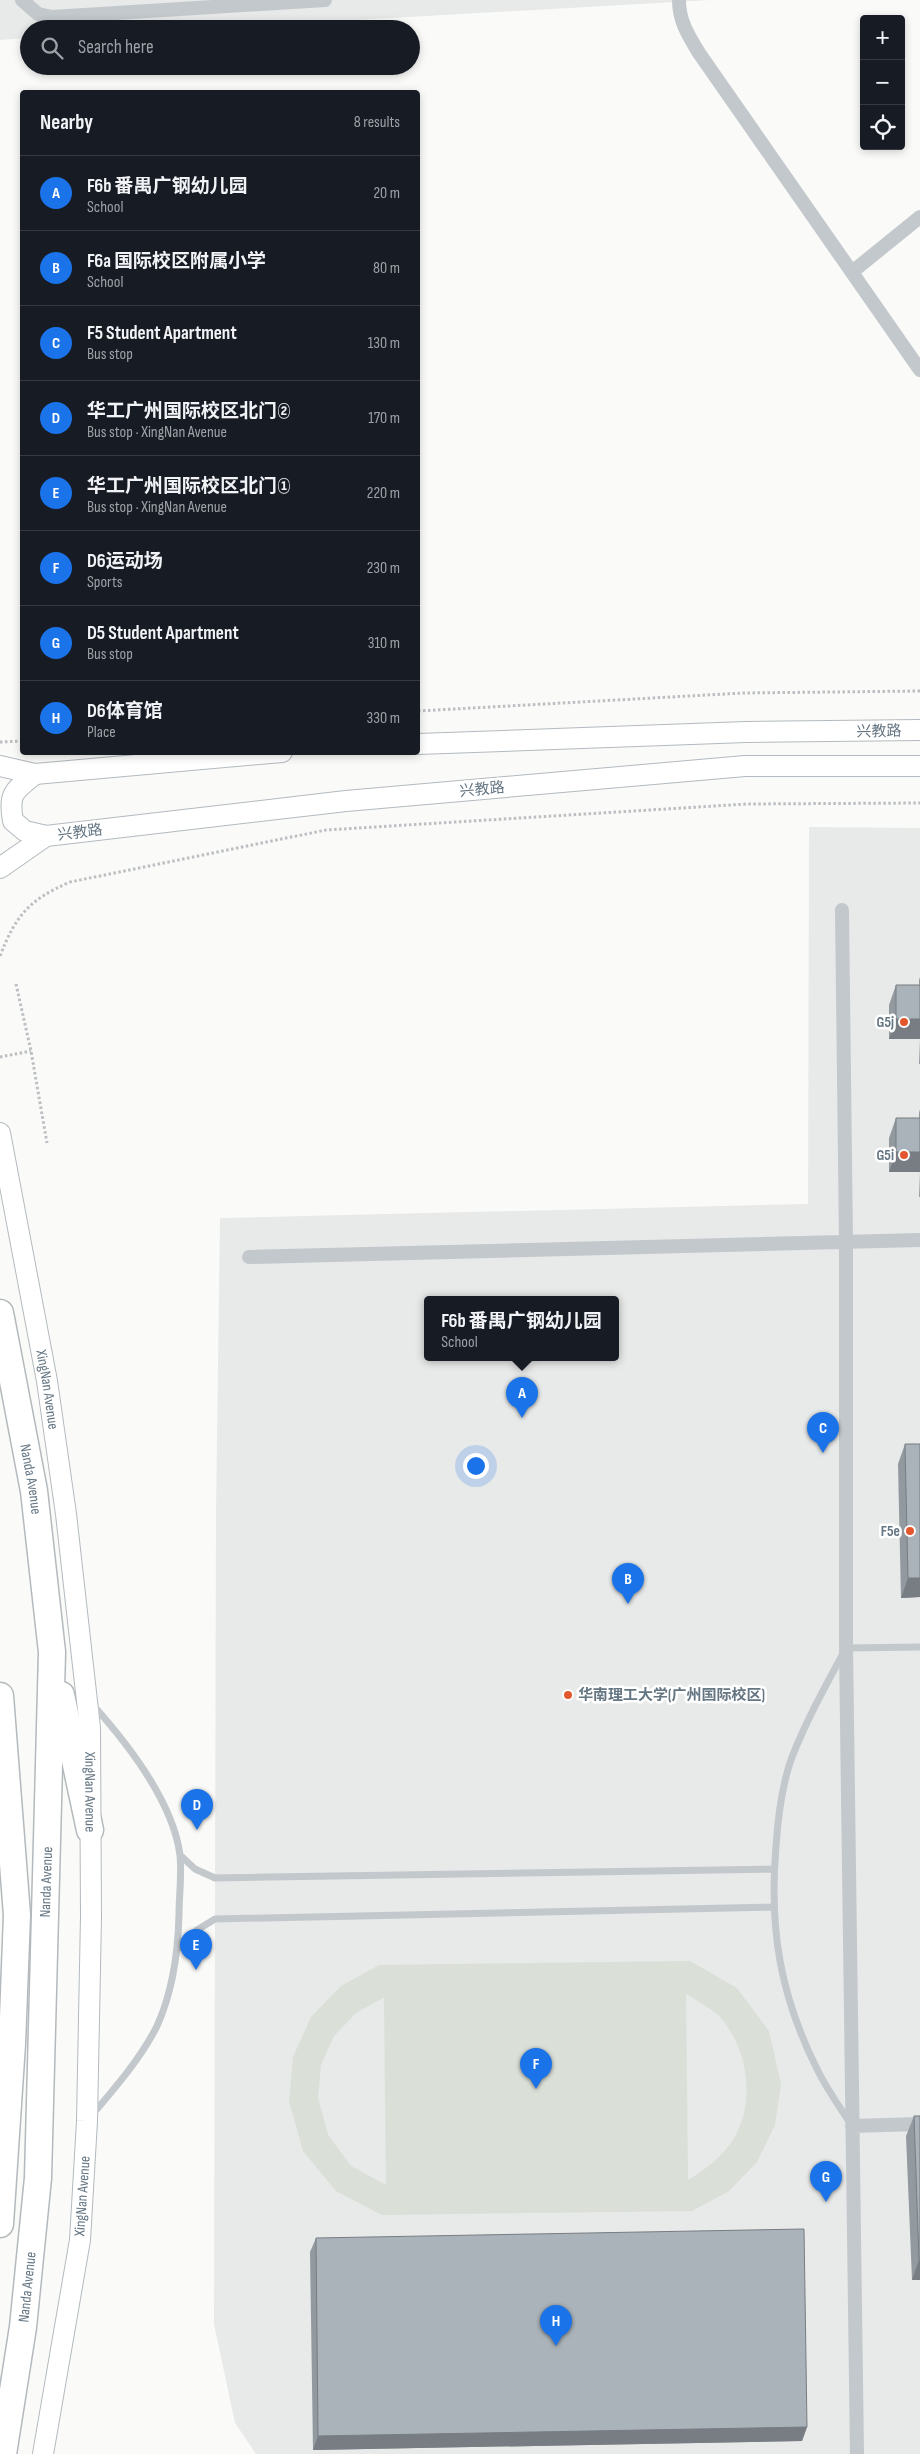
<!DOCTYPE html>
<meta charset="utf-8">
<style>
:root{--surface:#171b24;--page:#20242c;--text:#f1f3f6;--muted:#9ea1a6;--line:#363941;--accent:#1a73e8}
body{margin:0;font-family:"Sofia Sans Condensed","Noto Sans SC",sans-serif;background:var(--page);color:var(--text)}
.controls{position:absolute;right:15px;top:15px;display:grid;overflow:hidden;border-radius:5px;box-shadow:0 2px 8px #0003}
.controls button{width:45px;height:45px;display:grid;place-items:center;padding:0;border:0;border-bottom:1px solid var(--line);background:var(--surface);color:var(--text);font:25px sans-serif}
.you{position:absolute;left:475px;top:1465px;width:18px;height:18px;margin:-12px;border:4px solid #fff;border-radius:50%;background:#1a73e8;box-shadow:0 0 0 8px #1a73e833}
.badge{display:grid;place-items:center;width:32px;height:32px;border-radius:50%;background:var(--accent);color:#fff;font-size:16px;font-weight:700}
.pin{position:absolute;translate:-50% -41px;filter:drop-shadow(0 1px 2px #0008)}
.pin::after{content:'';position:absolute;top:26px;width:18px;height:15px;background:inherit;clip-path:polygon(0 0,100% 0,50% 100%)}
.popup{position:absolute;left:424px;top:1296px;width:195px;height:65px;box-sizing:border-box;display:grid;place-content:center;border-radius:5px;background:var(--surface);filter:drop-shadow(0 1px 4px #0005);font-size:16px;white-space:nowrap;color:var(--muted)}
.popup b{font-size:19px;color:var(--text)}
.popup::after{content:'';position:absolute;left:50%;top:100%;margin-left:-10px;border:10px solid transparent;border-top-color:var(--surface)}
.list{margin:0;padding:0;list-style:none}
h2{display:flex;justify-content:space-between;align-items:center;height:65px;margin:0;padding:0 20px;font-size:21px}
h2 small{font-size:16px;font-weight:400;color:var(--muted)}
.list li{display:grid;grid-template-columns:32px 1fr auto;gap:15px;align-items:center;box-sizing:border-box;height:75px;padding:0 20px;border-top:1px solid var(--line)}
.list b{display:block;font-size:19px;white-space:nowrap}
.list p{margin:0;font-size:16px;white-space:nowrap;color:var(--muted)}
.list em{font-size:16px;font-style:normal;color:var(--muted)}
.icon{flex:none;width:28px;height:28px;fill:none;stroke:currentColor;stroke-width:2;stroke-linecap:round;stroke-linejoin:round}
.map{position:relative;flex:none;width:920px;height:2454px;overflow:hidden}
.search{position:absolute;background:var(--surface);box-shadow:0 2px 8px #0003;left:20px;top:20px;width:400px;height:55px;display:flex;align-items:center;gap:12px;box-sizing:border-box;padding:0 18px;border-radius:28px;color:var(--muted);font-size:19px}
.panel{position:absolute;background:var(--surface);box-shadow:0 2px 8px #0003;left:20px;top:90px;width:400px;height:665px;border-radius:5px}
.map>svg:first-child{display:block}
</style>
<div class="map">
<svg width="920" height="2454" viewBox="0 0 920 2454">
<rect width="100%" height="100%" fill="#fafaf8"/>
<path fill="#e8e9e9" fill-rule="evenodd" d="M 0,0 L 710,0 L 197,29 L 29,29 L 29,38 L 0,40 Z
M 809,827 L 920,828 L 920,2454 L 256,2454 L 235,2423 L 214,2324 L 216,1513 L 220,1218 L 808,1204 ZM 428,1299 L 616,1299 L 616,1357 L 428,1357 Z"/>
<path fill="#dadfd7" fill-rule="evenodd" d="M 690,1961 L 737,1988 L 769,2031 L 781,2084 L 775,2125 L 757,2162 L 729,2191 L 692,2211 L 382,2215 L 336,2191 L 303,2151 L 289,2101 L 293,2057 L 311,2017 L 341,1986 L 379,1965 ZM 686,1994 C 696,2000 709,2007 718,2015 C 749,2047 757,2105 731,2143 C 719,2159 705,2170 688,2180 ZM 383,1998 L 384,1998 L 386,2185 L 351,2166 L 328,2135 L 318,2097 L 321,2065 L 334,2036 L 356,2013 Z"/>
<g fill="none" stroke-linecap="round" stroke-linejoin="round">
<defs>
<g id="secondary">
<path d="M 418,744 L 746,732 L 920,730"/>
<path d="M 0,766 L 35,774 L 282,752"/>
<path d="M 35,774 C 14,791 8,793 13,821 L 25,831 L 46,836 L 346,801 L 745,766 L 920,766"/>
<path d="M 0,868 L 46,836"/>
<path id="s1" d="M 0,1133 L 47,1381 L 66,1514 L 90,1728 L 91,1916 L 87,2121 L 80,2240 L 43,2454"/>
</g>
<g id="highway">
<path id="s2" d="M 0,1313 L 34,1491 L 52,1652 L 38,2178 L 23,2327 L 3,2454"/>
<path d="M 61,1695 L 90,1830"/>
<path d="M 0,1696 L 17,1915 L 12,2044 L 0,2224"/>
</g>
</defs>
<use href="#secondary" stroke="#b3babf" stroke-width="22"/>
<use href="#highway" stroke="#b4b9bd" stroke-width="29"/>
<path stroke="#bbbfc2" stroke-width="3" stroke-dasharray="2.5 2.5" stroke-linecap="butt" d="M 418,711 L 743,693 L 920,691
M 0,742 L 22,741
M 0,956 C 16,915 29,900 70,882 L 326,830 L 747,804 L 920,803
M 16,984 L 31,1051 L 47,1143
M 0,1057 L 31,1051"/>
<path stroke="#c3c8cc" stroke-width="7" d="M 180,1855 L 195,1869 L 215,1878 L 774,1869
M 179,1948 L 197,1930 L 215,1919 L 774,1907
M 92,2115 C 115,2088 141,2058 157,2026 C 173,1991 178,1954 179,1915 C 179,1896 182,1874 180,1855 C 173,1802 127,1743 93,1705
M 850,2123 C 839,2106 827,2089 818,2071 C 780,1996 769,1929 776,1846 C 778,1817 782,1784 792,1757 C 807,1719 827,1683 846,1648 L 920,1647"/>
<path stroke="#c3c8cc" stroke-width="14" d="M 22,0 L 38,14 L 52,17 L 325,0
M 679,0 C 679,21 688,35 699,53 L 920,370
M 852,272 L 920,217
M 842,910 L 846,1242 L 846,1648 L 857,2454
M 249,1257 L 920,1240
M 852,2126 L 920,2124"/>
<use href="#secondary" stroke="#fff" stroke-width="20"/>
<use href="#highway" stroke="#fff" stroke-width="26"/>
</g>
<path fill="#929a9f" d="M 920,977 L 920,1064 L 919,1064 L 920,1039 L 889,1039 L 889,1005 L 896,985 L 919,985 L 919,980 Z
M 920,1109 L 920,1197 L 919,1197 L 920,1172 L 889,1172 L 889,1138 L 896,1118 L 919,1118 L 919,1113 Z
M 905,1444 L 920,1597 L 901,1598 L 898,1464 Z
M 914,2116 L 920,2280 L 912,2280 L 906,2136 Z
M 316,2238 L 807,2427 L 802,2441 L 313,2450 L 310,2252 Z"/>
<path fill="#777d82" d="M 896,1019 L 920,1019 L 920,1039 L 889,1039 Z
M 896,1152 L 920,1152 L 920,1172 L 889,1172 Z
M 908,1578 L 920,1578 L 920,1597 L 901,1598 Z
M 919,2260 L 920,2260 L 920,2280 L 912,2280 Z
M 807,2427 L 802,2441 L 313,2450 L 318,2436 Z"/>
<path fill="#aab3b9" stroke="#777d82" d="M 896,985 L 920,985 L 920,1019 L 896,1019 Z
M 896,1118 L 920,1118 L 920,1152 L 896,1152 Z
M 905,1444 L 920,1444 L 920,1578 L 908,1578 Z
M 914,2116 L 920,2116 L 920,2260 L 919,2260 Z
M 804,2229 L 807,2427 L 318,2436 L 316,2238 Z"/>
<g fill="#e4572e" stroke="#fff" stroke-width="2">
<circle cx="904" cy="1022" r="5"/>
<circle cx="904" cy="1155" r="5"/>
<circle cx="910" cy="1531" r="5"/>
<circle cx="568" cy="1695" r="5"/>
</g>
<g text-anchor="middle" stroke-width="5" stroke-linejoin="round" paint-order="stroke">
<g font-size="15" fill="#657683" stroke="#fff">
<text transform="translate(879 731) rotate(-1)" y="5">兴教路</text>
<text transform="translate(482 789) rotate(-5)" y="5">兴教路</text>
<text transform="translate(80 832) rotate(-7)" y="5">兴教路</text>
<text dy="5" stroke="none"><textPath href="#s1" startOffset="261">XingNan Avenue</textPath></text>
<text dy="5" stroke="none"><textPath href="#s2" startOffset="169">Nanda Avenue</textPath></text>
<text dy="5" stroke="none"><textPath href="#s1" startOffset="666">XingNan Avenue</textPath></text>
<text transform="translate(46 1882) rotate(-88)" y="5">Nanda Avenue</text>
<text transform="translate(82 2196) rotate(-86)" y="5">XingNan Avenue</text>
<text transform="translate(27 2287) rotate(-84)" y="5">Nanda Avenue</text>
</g>
<g font-size="15" font-weight="bold" fill="#657683" stroke="#fff" text-anchor="end">
<text x="894" y="1027">G5j</text>
<text x="894" y="1160">G5i</text>
<text x="900" y="1536">F5e</text>
<text x="578" y="1700" text-anchor="start">华南理工大学(广州国际校区)</text>
</g>
</g>
</svg>
<div class="controls">
<button>+</button>
<button>−</button>
<button><svg class="icon" aria-label="locate" viewBox="0 0 24 24"><circle cx="12" cy="12" r="6"/><path d="M12 2v4M12 18v4M2 12h4M18 12h4"/></svg></button>
</div>
<div class="you"></div>
<div class="pin badge" style="left:522px;top:1418px">A</div>
<div class="popup"><b>F6b 番禺广钢幼儿园</b>School</div>
<div class="pin badge" style="left:628px;top:1604px">B</div>
<div class="pin badge" style="left:823px;top:1453px">C</div>
<div class="pin badge" style="left:197px;top:1830px">D</div>
<div class="pin badge" style="left:196px;top:1970px">E</div>
<div class="pin badge" style="left:536px;top:2089px">F</div>
<div class="pin badge" style="left:826px;top:2202px">G</div>
<div class="pin badge" style="left:556px;top:2346px">H</div>
<div class="search"><svg class="icon" aria-label="search" viewBox="0 0 24 24"><circle cx="10" cy="10" r="6"/><path d="M15 15l6 6"/></svg>Search here</div>
<section class="panel">
<h2>Nearby<small>8 results</small></h2>
<ul class="list">
<li><span class="badge">A</span><div><b>F6b 番禺广钢幼儿园</b><p>School</p></div><em>20 m</em></li>
<li><span class="badge">B</span><div><b>F6a 国际校区附属小学</b><p>School</p></div><em>80 m</em></li>
<li><span class="badge">C</span><div><b>F5 Student Apartment</b><p>Bus stop</p></div><em>130 m</em></li>
<li><span class="badge">D</span><div><b>华工广州国际校区北门②</b><p>Bus stop · XingNan Avenue</p></div><em>170 m</em></li>
<li><span class="badge">E</span><div><b>华工广州国际校区北门①</b><p>Bus stop · XingNan Avenue</p></div><em>220 m</em></li>
<li><span class="badge">F</span><div><b>D6运动场</b><p>Sports</p></div><em>230 m</em></li>
<li><span class="badge">G</span><div><b>D5 Student Apartment</b><p>Bus stop</p></div><em>310 m</em></li>
<li><span class="badge">H</span><div><b>D6体育馆</b><p>Place</p></div><em>330 m</em></li>
</ul>
</section>
</div>
